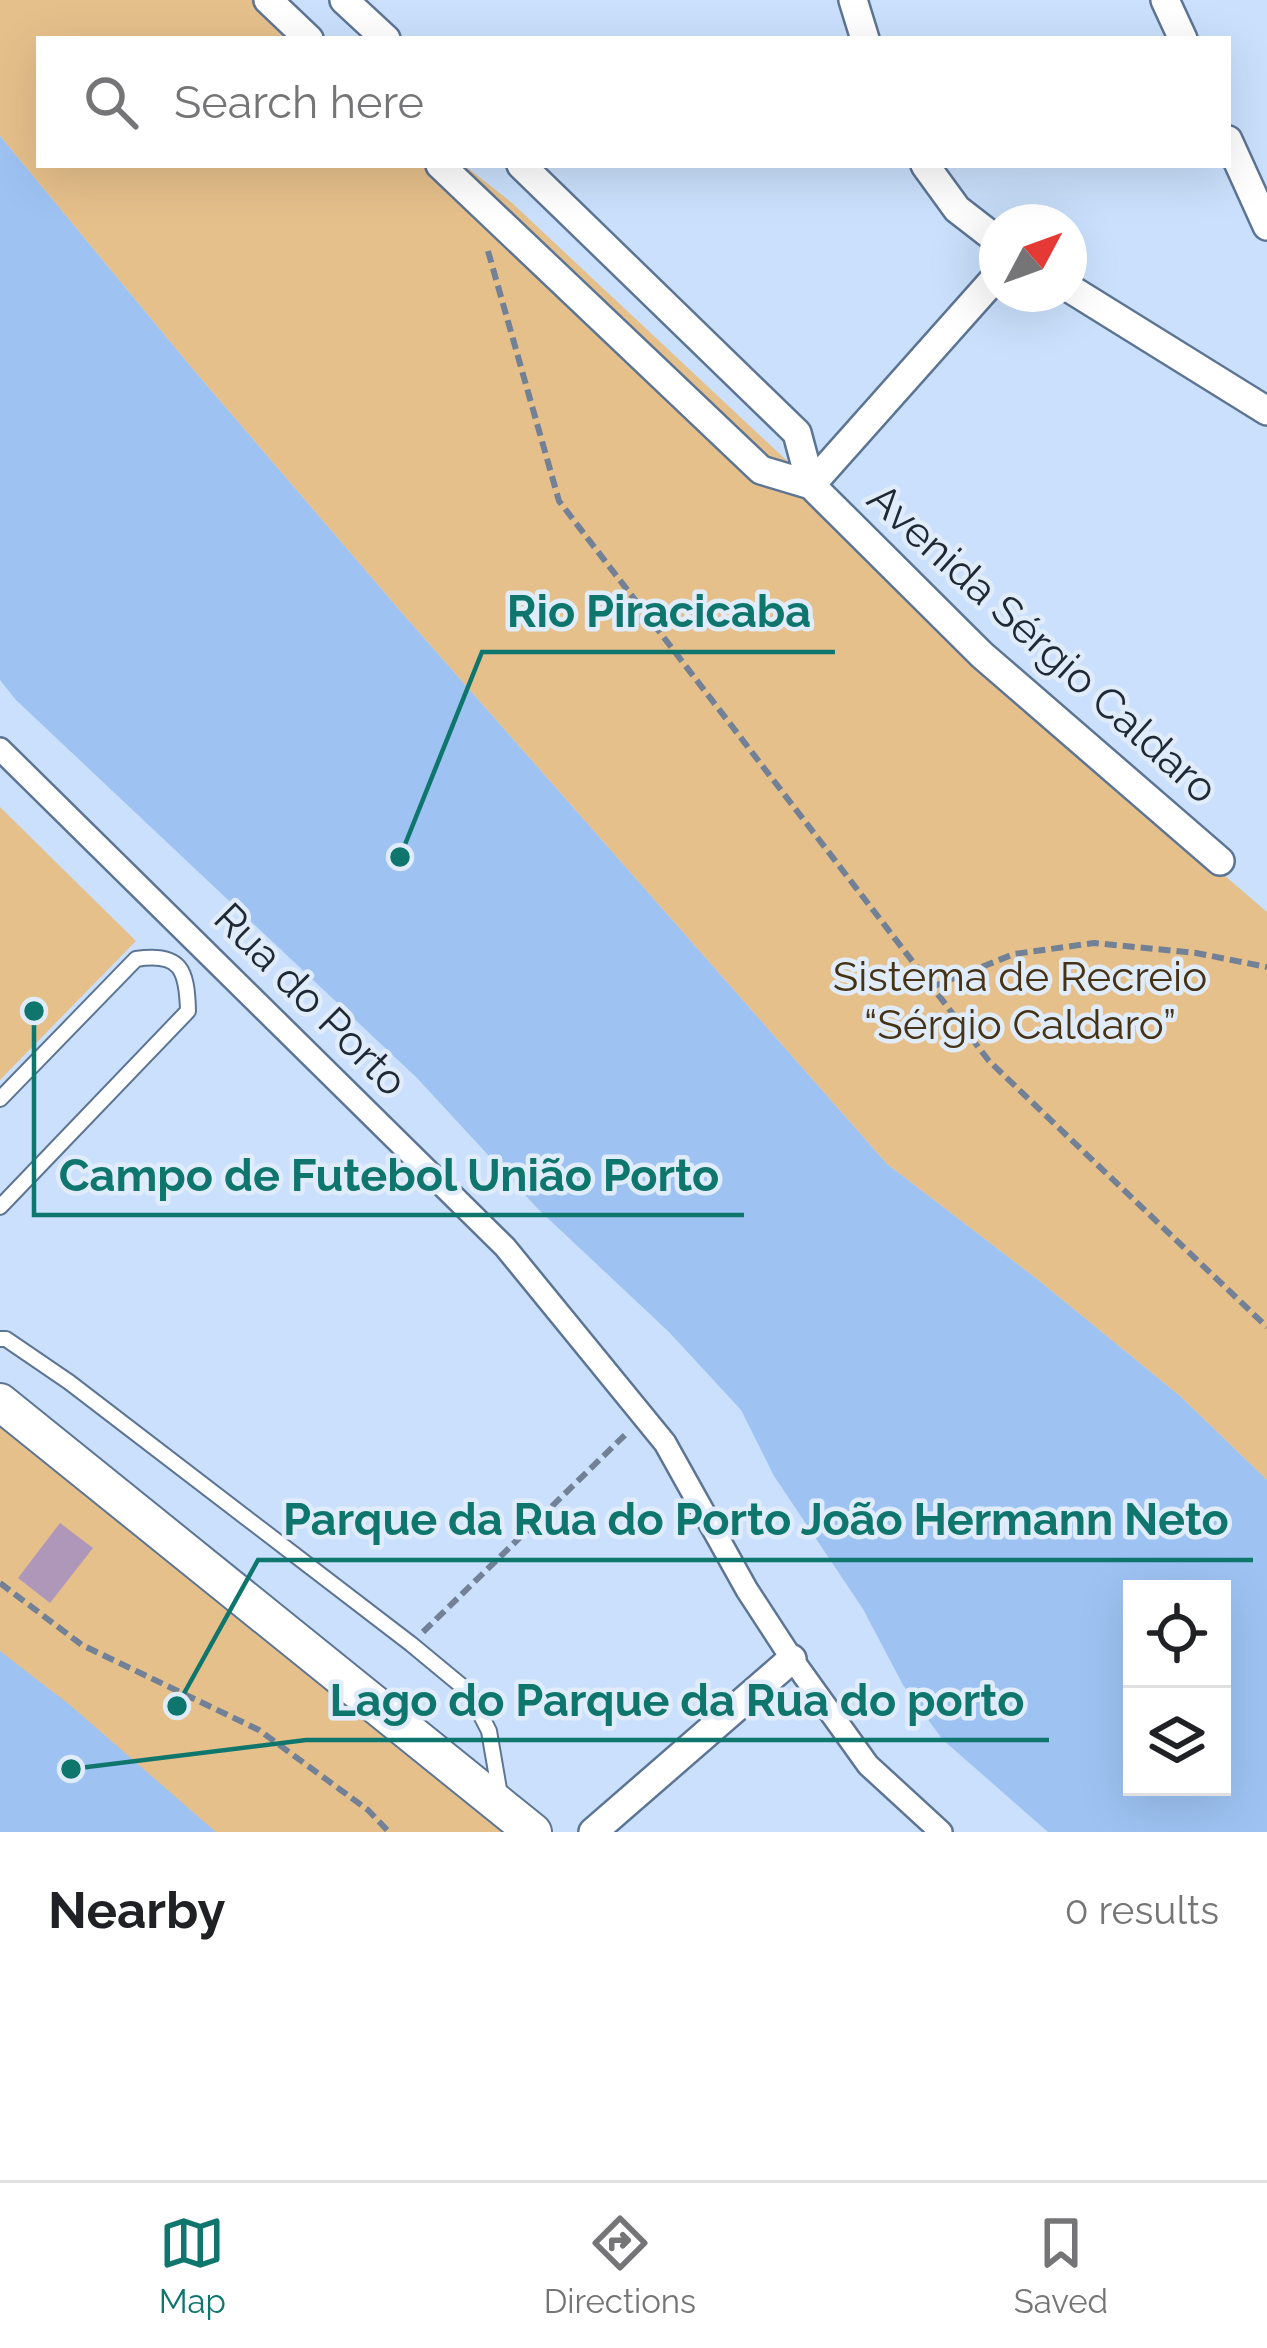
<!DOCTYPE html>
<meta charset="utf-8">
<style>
:root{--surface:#fff;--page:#f6f6f6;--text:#202124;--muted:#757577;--line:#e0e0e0;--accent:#0f766e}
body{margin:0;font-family:Raleway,sans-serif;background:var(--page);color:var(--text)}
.controls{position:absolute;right:36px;bottom:36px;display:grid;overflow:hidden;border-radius:0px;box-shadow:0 12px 48px #0002}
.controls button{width:108px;height:108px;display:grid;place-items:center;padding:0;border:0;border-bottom:3px solid var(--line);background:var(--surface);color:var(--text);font:60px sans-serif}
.compass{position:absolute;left:979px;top:204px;width:108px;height:108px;border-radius:50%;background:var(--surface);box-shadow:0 12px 48px #0002;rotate:49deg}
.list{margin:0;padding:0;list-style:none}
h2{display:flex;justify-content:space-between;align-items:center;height:156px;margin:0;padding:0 48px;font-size:51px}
h2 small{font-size:39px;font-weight:400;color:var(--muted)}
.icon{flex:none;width:66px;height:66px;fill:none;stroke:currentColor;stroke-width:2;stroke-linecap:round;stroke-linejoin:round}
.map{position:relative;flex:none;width:1267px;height:1832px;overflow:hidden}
.search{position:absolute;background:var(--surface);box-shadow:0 12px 48px #0002;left:36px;right:36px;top:36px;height:132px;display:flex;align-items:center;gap:30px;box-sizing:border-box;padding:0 42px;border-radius:0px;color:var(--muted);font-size:45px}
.sheet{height:348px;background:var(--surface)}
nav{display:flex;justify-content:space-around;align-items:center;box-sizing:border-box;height:168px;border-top:3px solid var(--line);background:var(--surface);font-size:33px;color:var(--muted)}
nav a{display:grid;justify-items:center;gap:6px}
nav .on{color:var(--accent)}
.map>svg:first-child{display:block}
</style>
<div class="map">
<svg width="1267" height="1832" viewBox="0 0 1267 1832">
<rect width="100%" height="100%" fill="#cae0fc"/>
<path fill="#e6c08b" d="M 0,0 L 253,0 L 303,39 L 39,39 L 39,165 L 464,165 L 511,202 L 816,488 L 1037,714 L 1267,912 L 1267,1480 L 1180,1396 L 1037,1279 L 887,1164 L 402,613 L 191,367 L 0,136 Z
M 0,807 L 136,941 L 0,1080 Z
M 0,1421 L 511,1832 L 0,1832 Z"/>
<path fill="#9ec3f3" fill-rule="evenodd" d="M 0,136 L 191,367 L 402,613 L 887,1164 L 1037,1279 L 1180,1396 L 1267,1480 L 1267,1832 L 1048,1832 L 942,1739 L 903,1685 L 863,1609 L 774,1476 L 741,1410 L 669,1332 L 538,1209 L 417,1078 L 16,700 L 0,680 ZM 1132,1589 L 1222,1589 L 1222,1787 L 1132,1787 Z
M 0,1651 L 70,1705 L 216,1832 L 0,1832 Z"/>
<path fill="#af97ba" d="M 60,1523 L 93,1548 L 50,1603 L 18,1578 Z"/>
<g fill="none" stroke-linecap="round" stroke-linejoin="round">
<defs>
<path id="service" d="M 0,1099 L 136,959 C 181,952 187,970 188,1011 L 0,1207
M 0,1339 L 6,1339 L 69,1382 L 411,1644 L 469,1692 L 489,1731 L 500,1795"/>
<path id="pedestrian" d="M 0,749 L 505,1247 L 665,1443 L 747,1590 L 792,1659 L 868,1765 L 941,1832"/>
<path id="minor" d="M 268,0 L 309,39
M 344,0 L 386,39
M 853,0 L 865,39
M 1165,0 L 1183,39
M 1228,140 L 1267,226
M 440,165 L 761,470 L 811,485 L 982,655 L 1220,861
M 521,165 L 797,433 L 811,485
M 925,165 L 957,209 L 997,240
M 1069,288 L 1267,411
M 811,485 L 997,276
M 593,1832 L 792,1659"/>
<path id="tertiary" d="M 0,1402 L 533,1832"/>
</defs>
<use href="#service" stroke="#5d7594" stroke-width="18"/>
<use href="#pedestrian" stroke="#5d7594" stroke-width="26"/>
<use href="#minor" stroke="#5d7594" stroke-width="32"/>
<use href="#tertiary" stroke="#5d7594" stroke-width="40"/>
<path stroke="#728196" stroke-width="6" stroke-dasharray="12 6" stroke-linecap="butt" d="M 488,251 L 559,501 L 989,1061 L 1267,1327
M 932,987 L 1014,954 L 1094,943 L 1196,953 L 1267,967
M 0,1583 L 82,1645 L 259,1730 L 368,1810 L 389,1832
M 423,1632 L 628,1432"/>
<use href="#service" stroke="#fff" stroke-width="14"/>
<use href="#pedestrian" stroke="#fff" stroke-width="21"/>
<use href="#minor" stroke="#fff" stroke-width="27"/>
<use href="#tertiary" stroke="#fff" stroke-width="36"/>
</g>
<g text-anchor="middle" stroke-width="9" stroke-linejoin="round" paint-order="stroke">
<g font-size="42" fill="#1f2936" stroke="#e1ecfa">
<text transform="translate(1043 643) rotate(42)" y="15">Avenida Sérgio Caldaro</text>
<text transform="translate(311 999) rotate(45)" y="15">Rua do Porto</text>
</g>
<g font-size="42" fill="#463215" stroke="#e1ecfa">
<text x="1020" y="991">Sistema de Recreio<tspan x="1020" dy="48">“Sérgio Caldaro”</tspan></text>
</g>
</g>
<path fill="none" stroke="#0f766e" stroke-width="4.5" d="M400 857L482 652H835M34 1011L34 1215H744M177 1706L258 1560H1253M71 1769L306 1740H1049"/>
<g fill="#0f766e" stroke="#e1ecfa" stroke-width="4.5">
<circle cx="400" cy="857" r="12"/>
<circle cx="34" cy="1011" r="12"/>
<circle cx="177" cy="1706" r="12"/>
<circle cx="71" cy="1769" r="12"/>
</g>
<g font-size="45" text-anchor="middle" font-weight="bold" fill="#0f766e" stroke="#e1ecfa" stroke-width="9" stroke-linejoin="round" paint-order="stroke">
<text x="659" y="627">Rio Piracicaba</text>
<text x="389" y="1191">Campo de Futebol União Porto</text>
<text x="756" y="1535">Parque da Rua do Porto João Hermann Neto</text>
<text x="677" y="1716">Lago do Parque da Rua do porto</text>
</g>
</svg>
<div class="controls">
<button><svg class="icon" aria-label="locate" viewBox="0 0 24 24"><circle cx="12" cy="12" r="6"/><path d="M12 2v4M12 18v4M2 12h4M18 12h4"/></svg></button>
<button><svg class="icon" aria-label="layers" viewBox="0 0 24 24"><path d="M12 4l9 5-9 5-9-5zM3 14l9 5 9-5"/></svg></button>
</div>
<svg class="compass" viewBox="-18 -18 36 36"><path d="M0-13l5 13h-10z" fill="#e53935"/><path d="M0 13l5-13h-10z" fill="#757577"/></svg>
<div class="search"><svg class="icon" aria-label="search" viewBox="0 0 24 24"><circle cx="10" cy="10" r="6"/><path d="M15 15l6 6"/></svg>Search here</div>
</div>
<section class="sheet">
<h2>Nearby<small>0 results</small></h2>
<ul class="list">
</ul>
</section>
<nav>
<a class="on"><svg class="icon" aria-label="map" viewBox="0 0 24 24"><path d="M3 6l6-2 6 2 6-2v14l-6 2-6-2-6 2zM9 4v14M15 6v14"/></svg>Map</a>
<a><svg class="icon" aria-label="directions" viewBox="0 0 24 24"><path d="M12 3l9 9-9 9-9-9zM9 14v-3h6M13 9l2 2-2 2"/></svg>Directions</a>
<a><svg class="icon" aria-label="saved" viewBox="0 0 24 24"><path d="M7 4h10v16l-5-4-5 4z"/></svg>Saved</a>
</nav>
